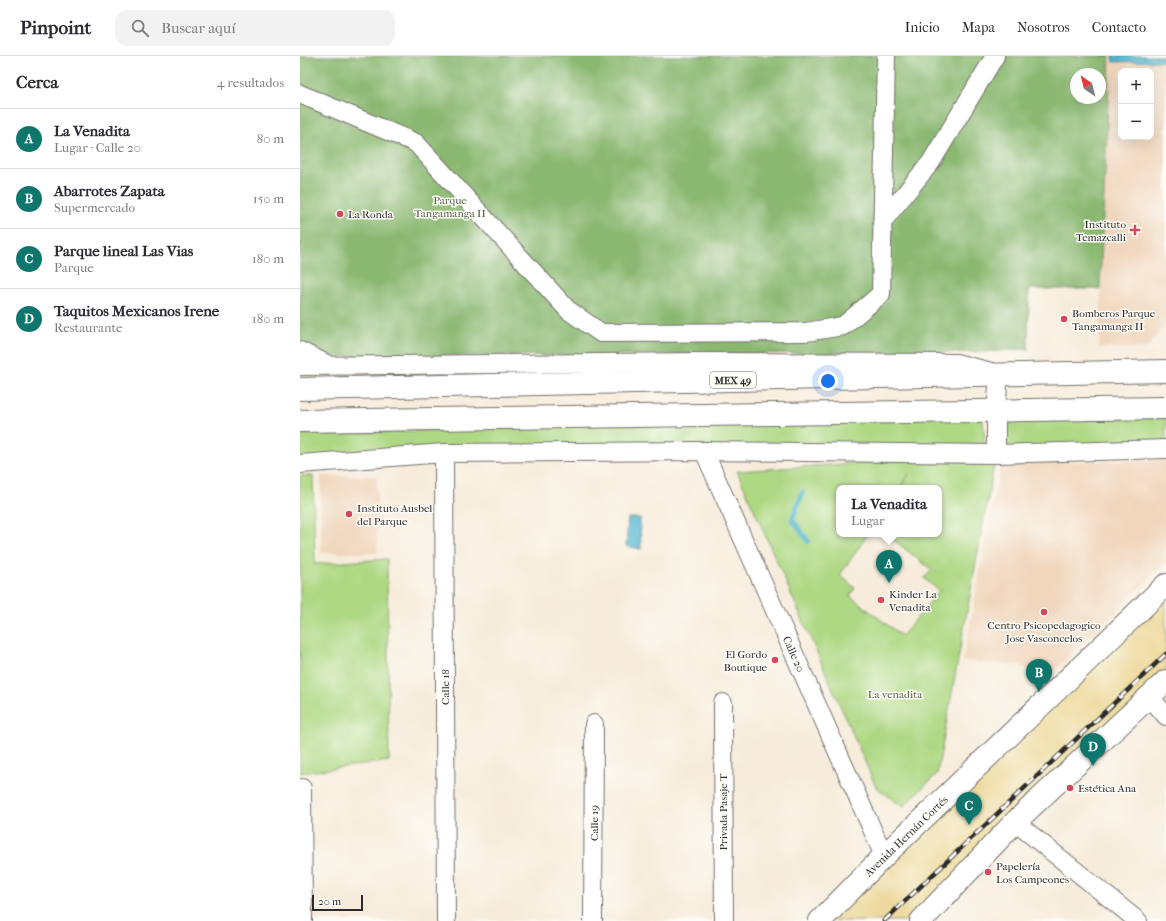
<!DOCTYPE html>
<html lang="es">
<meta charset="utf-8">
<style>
:root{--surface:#fff;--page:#f2f2f3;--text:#2b2b33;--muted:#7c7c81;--line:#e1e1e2;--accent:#0f766e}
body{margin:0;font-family:"IM FELL French Canon",serif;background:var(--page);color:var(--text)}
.controls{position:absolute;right:12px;top:12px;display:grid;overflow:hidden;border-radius:8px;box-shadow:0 4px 16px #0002}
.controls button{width:36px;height:36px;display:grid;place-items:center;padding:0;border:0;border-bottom:1px solid var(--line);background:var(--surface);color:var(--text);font:20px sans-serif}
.compass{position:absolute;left:770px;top:12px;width:36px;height:36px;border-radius:50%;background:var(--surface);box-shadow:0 4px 16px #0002;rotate:325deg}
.scale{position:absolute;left:12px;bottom:10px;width:51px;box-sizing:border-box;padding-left:4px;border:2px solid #2b2b2b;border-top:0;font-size:11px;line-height:14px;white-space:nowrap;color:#2b2b2b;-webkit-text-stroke:3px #fdfcf7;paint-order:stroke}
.you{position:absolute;left:528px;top:325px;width:14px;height:14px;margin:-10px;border:3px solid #fff;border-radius:50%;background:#1a73e8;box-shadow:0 0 0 6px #1a73e833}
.badge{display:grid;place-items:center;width:26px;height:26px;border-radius:50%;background:var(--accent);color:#fff;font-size:13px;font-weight:700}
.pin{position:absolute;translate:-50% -33px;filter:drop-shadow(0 1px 2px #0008)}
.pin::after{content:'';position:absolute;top:21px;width:14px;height:12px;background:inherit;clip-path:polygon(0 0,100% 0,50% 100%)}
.popup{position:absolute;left:536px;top:429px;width:106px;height:52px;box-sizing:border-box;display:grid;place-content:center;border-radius:8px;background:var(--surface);filter:drop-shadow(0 1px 3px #0005);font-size:13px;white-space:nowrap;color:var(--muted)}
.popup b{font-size:15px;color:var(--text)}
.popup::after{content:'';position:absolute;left:50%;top:100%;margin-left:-8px;border:8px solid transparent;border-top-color:var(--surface)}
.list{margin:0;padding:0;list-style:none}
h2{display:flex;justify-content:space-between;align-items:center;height:52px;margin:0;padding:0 16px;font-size:17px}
h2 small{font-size:13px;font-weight:400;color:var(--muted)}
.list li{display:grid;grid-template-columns:26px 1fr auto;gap:12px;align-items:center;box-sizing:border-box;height:60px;padding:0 16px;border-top:1px solid var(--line)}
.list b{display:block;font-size:15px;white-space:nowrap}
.list p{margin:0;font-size:13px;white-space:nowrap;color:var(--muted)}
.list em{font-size:13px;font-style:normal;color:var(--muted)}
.icon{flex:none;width:22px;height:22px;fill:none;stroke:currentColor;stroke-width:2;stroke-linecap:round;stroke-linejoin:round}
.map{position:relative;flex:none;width:866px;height:865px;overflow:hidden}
header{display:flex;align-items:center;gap:24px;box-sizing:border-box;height:56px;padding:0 20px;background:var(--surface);border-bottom:1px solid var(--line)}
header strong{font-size:19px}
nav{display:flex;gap:22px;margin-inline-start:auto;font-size:14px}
.search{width:280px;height:36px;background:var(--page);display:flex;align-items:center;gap:10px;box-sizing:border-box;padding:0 14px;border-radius:12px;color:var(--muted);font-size:15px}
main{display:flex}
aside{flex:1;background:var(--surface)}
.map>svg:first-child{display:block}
</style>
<header>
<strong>Pinpoint</strong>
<div class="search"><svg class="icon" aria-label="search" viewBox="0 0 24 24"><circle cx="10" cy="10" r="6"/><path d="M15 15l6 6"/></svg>Buscar aquí</div>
<nav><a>Inicio</a><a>Mapa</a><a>Nosotros</a><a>Contacto</a></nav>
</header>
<main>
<aside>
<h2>Cerca<small>4 resultados</small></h2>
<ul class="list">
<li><span class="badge">A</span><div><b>La Venadita</b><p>Lugar · Calle 20</p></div><em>80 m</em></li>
<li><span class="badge">B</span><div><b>Abarrotes Zapata</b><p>Supermercado</p></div><em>150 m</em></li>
<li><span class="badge">C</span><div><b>Parque lineal Las Vias</b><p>Parque</p></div><em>180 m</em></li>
<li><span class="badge">D</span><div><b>Taquitos Mexicanos Irene</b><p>Restaurante</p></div><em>180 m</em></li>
</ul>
</aside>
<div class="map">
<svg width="866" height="865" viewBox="0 0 866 865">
<rect width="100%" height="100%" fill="#fdfcf7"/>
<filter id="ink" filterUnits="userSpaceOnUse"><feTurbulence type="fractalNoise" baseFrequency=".025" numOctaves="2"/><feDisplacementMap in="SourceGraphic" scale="8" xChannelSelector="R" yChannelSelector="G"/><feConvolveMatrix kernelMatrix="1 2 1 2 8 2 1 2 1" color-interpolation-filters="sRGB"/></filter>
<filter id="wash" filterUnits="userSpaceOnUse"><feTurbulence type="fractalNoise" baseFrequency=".012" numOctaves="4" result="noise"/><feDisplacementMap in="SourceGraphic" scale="16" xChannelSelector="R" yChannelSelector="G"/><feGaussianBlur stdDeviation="0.9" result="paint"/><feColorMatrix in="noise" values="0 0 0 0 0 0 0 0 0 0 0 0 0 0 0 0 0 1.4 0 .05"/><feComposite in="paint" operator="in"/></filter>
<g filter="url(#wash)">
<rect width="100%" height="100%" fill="#f7ecdb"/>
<path fill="#f0d6bc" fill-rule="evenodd" d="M 866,4 L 866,266 L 847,292 L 799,292 L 810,5 ZM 821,15 L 851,15 L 851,81 L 821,81 Z
M 866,404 L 866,507 L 745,624 L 720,609 L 663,605 L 701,407 Z
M 21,420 L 77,420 L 77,497 L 21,497 Z"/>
<path fill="#aed883" stroke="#6c8257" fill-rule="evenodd" d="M 682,355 L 685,389 L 0,403 L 0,379 Z
M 866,362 L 866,394 L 701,398 L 702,365 Z
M 696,398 L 637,718 L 603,751 L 576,731 L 437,415 ZM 609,418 L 600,432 L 639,432 L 639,478 L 586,478 L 632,514 L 624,522 L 639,535 L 602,580 L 550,540 L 555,532 L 540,519 L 568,478 L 539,478 L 539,432 L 599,432 Z
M 0,419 L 13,420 L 15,508 L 87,503 L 89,705 L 0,717 Z"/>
<path fill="#8ab871" stroke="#5a724e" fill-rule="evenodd" d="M 0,0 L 810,0 L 800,233 L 729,233 L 728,293 L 685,296 L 0,301 ZM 776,18 L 800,18 L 800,42 L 776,42 Z"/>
<path fill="#eeda9e" stroke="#8c8264" d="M 866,539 L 866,618 L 613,865 L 527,865 Z"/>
<path fill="#51b6cf" stroke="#3e707d" d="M 813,0 L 866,0 L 866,5 L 813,6 Z
M 328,462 L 340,462 L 341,493 L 326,490 Z"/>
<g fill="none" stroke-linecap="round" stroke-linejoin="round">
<path stroke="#51b6cf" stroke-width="5" d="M 503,436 L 492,463 L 508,485"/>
</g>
</g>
<g filter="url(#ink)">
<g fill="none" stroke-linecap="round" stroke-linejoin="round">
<defs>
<path id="street" d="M 0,38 L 116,87 L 268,254 L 301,277 L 506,276 L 543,270 L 581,238 L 586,0
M 582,166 L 631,106 L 695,0
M 0,295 L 27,308
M 0,310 L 399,306 L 656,307 L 699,318 L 696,355 L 696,398
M 404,395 L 584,800
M 144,397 L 146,865
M 0,408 L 144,397 L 404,395 L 696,398 L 866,393
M 850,641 L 866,660
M 423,647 L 424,865
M 2,732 L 3,865
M 715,766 L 838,865
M 293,865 L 294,668"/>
<path id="secondary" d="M 520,865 L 584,800 L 866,529
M 621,865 L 715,766 L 866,625"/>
<path id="primary" d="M 0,333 L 866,315
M 0,365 L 866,352"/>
</defs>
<use href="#street" stroke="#726f69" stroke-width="20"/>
<use href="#secondary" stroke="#726f69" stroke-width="24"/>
<use href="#primary" stroke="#726f69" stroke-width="24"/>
<use href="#street" stroke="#fff" stroke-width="18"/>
<use href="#secondary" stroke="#fff" stroke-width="22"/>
<use href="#primary" stroke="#fff" stroke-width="22"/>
<defs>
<path id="rail" d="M 584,865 L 866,598"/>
</defs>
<use href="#rail" stroke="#2b2b2b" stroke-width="4.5"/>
<use href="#rail" stroke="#fdfcf7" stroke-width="3" stroke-dasharray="9" stroke-linecap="butt"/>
</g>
</g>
<g fill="#d1495b" stroke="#fdfcf7" stroke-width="1.5">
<circle cx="40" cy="158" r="4"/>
<path d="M833 168h4v4h4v4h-4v4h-4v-4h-4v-4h4z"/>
<circle cx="764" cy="263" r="4"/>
<circle cx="49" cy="458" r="4"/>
<circle cx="581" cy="544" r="4"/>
<circle cx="744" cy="556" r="4"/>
<circle cx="475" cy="604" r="4"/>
<circle cx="770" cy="732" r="4"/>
<circle cx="688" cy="816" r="4"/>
</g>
<g text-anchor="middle" stroke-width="3" stroke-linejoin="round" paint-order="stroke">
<rect fill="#fdfcf7" stroke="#6a6a68" stroke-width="1" x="410" y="316" width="46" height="16" rx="3"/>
<g font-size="10" font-weight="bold" fill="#2b2b2b">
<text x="433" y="328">MEX 49</text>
</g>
<g font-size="11" fill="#525f45" stroke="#fdfcf7">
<text x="150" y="148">Parque<tspan x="150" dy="13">Tangamanga II</tspan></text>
<text x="595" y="642">La venadita</text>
</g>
<g font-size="11" fill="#2b2b2b" stroke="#fdfcf7" text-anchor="start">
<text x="48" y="162">La Ronda</text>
<text x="826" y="172" text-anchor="end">Instituto<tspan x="826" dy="13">Temazcalli</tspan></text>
<text x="772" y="261">Bomberos Parque<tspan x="772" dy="13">Tangamanga II</tspan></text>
<text x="57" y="456">Instituto Ausbel<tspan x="57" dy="13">del Parque</tspan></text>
<text x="589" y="542">Kinder La<tspan x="589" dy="13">Venadita</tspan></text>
<text x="744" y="573" text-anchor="middle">Centro Psicopedagogico<tspan x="744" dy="13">Jose Vasconcelos</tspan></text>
<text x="467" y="602" text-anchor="end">El Gordo<tspan x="467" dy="13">Boutique</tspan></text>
<text x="778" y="736">Estética Ana</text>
<text x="696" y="814">Papelería<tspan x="696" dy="13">Los Campeones</tspan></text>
</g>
<g font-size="11" fill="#2b2b2b" stroke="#fdfcf7">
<text transform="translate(494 598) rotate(66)" y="4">Calle 20</text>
<text transform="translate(145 631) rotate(-90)" y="4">Calle 18</text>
<text transform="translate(423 756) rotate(-90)" y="4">Privada Pasaje T</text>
<text transform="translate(294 767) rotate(-90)" y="4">Calle 19</text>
<text transform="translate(606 780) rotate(-44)" y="4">Avenida Hernán Cortés</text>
</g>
</g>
</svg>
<div class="controls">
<button>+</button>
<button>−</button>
</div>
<svg class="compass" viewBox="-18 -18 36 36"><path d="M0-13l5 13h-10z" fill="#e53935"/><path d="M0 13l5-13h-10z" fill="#7c7c81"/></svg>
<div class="scale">20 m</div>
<div class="you"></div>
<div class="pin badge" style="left:589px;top:527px">A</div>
<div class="popup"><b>La Venadita</b>Lugar</div>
<div class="pin badge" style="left:739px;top:636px">B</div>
<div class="pin badge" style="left:669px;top:769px">C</div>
<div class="pin badge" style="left:793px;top:710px">D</div>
</div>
</main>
